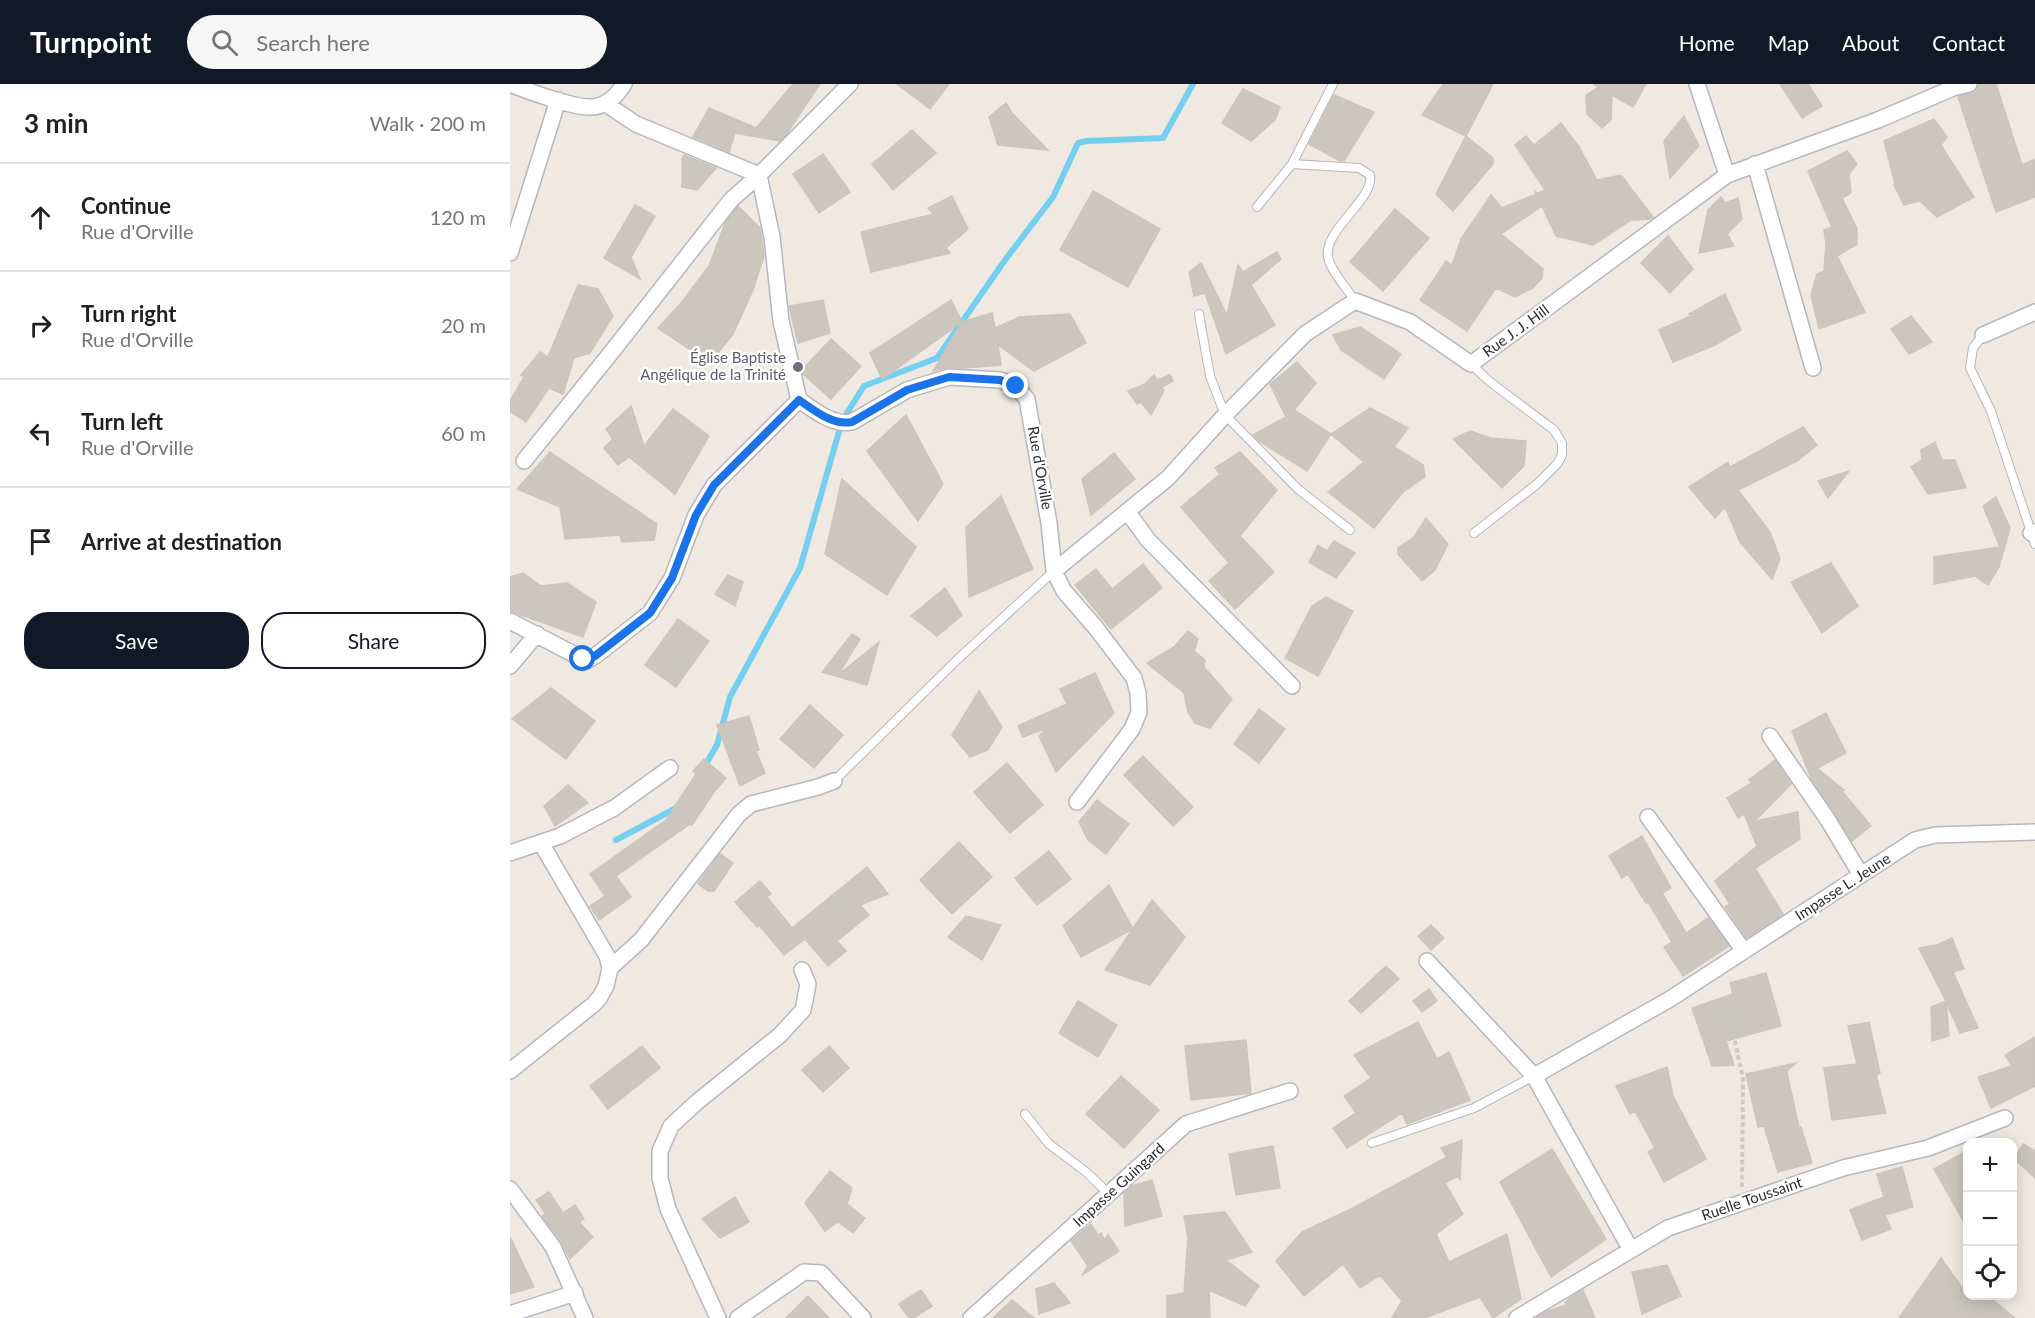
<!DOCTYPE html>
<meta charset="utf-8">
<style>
:root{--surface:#fff;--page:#f6f6f6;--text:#202124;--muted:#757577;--line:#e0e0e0;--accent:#111827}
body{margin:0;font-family:Lato,sans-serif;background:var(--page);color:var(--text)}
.controls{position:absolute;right:18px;bottom:18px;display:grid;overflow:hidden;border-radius:12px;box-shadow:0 3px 15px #0003}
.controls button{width:54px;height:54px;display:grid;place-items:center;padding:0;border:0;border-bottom:2px solid var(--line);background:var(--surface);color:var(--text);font:30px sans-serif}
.stop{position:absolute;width:18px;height:18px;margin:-14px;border:4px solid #1a73e8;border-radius:50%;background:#fff}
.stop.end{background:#1a73e8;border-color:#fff;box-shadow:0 2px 6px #0008}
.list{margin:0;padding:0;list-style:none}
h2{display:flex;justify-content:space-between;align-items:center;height:78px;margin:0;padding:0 24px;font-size:26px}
h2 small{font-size:20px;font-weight:400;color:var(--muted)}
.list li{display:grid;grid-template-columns:39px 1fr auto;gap:18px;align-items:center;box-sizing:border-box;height:108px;padding:0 24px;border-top:2px solid var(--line)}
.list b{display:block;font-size:22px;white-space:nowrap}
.list p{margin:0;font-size:20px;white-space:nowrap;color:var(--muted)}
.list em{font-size:20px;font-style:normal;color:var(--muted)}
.actions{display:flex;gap:12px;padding:18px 24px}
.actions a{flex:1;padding:14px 0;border:2px solid var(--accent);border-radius:24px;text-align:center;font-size:21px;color:var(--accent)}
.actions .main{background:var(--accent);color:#fff}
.icon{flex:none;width:33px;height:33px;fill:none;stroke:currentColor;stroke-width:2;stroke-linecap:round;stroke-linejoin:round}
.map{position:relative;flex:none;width:1525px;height:1234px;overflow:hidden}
header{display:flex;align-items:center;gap:36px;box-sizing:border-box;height:84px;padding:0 30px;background:var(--accent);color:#fff}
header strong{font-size:28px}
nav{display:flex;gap:33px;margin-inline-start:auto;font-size:21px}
.search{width:420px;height:54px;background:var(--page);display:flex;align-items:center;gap:15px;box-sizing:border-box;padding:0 21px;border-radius:33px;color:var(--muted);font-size:22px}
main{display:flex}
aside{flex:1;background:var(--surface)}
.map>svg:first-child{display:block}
</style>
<header>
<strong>Turnpoint</strong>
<div class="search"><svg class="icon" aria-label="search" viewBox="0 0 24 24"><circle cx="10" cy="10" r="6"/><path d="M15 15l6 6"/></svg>Search here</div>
<nav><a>Home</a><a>Map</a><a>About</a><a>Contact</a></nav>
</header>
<main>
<aside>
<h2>3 min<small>Walk · 200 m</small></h2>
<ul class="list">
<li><svg class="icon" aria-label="ahead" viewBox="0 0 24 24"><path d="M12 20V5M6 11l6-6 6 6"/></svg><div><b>Continue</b><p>Rue d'Orville</p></div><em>120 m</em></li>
<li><svg class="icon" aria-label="right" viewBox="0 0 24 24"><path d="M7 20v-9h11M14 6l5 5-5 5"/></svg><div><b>Turn right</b><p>Rue d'Orville</p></div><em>20 m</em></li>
<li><svg class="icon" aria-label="left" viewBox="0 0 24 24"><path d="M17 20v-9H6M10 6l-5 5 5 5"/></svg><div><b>Turn left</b><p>Rue d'Orville</p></div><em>60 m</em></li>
<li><svg class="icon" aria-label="arrive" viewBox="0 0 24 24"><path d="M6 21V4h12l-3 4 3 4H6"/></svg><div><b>Arrive at destination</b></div></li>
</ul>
<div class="actions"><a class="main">Save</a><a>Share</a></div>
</aside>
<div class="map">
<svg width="1525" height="1234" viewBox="0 0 1525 1234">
<rect width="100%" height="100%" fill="#efe9e1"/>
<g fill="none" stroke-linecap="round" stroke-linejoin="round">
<path stroke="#75cff0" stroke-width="6" d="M 193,685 L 207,661 L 220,613 L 290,484 L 332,337 L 354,302 L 427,274 L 495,176 L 543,113 L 568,59 L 577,57 L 653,54 L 683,0
M 106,756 L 168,723"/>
</g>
<path fill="#cbc7bf" stroke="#cbc5ba" stroke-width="1.5" d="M 283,0 L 310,0 L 278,48 L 270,57 L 225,49 L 219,68 L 183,53 L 199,24 L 246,44 Z
M 387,0 L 439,0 L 420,25 Z
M 933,0 L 983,0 L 956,52 L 912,31 Z
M 1083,0 L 1136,0 L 1123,23 L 1102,11 L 1101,36 L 1092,44 L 1077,30 L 1076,11 L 1089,3 Z
M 1270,0 L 1298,0 L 1312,22 L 1292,34 Z
M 1468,0 L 1486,0 L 1512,81 L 1525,75 L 1525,113 L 1486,128 L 1448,13 L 1465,7 Z
M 733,5 L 770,23 L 765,36 L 741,57 L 712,39 Z
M 824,11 L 864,28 L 834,77 L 830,77 L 799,60 Z
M 496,19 L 502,29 L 538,66 L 488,61 L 479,33 Z
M 1174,32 L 1189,62 L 1160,94 L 1154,57 Z
M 1424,35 L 1437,53 L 1431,61 L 1464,113 L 1427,133 L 1410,117 L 1394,121 L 1384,101 L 1385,100 L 1374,57 Z
M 1051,39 L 1069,63 L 1087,96 L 1111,91 L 1143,133 L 1141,135 L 1121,136 L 1083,161 L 1046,152 L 1032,122 L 991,150 L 1033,185 L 1032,194 L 1023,204 L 1005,213 L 986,204 L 957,247 L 910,216 L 936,177 L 942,181 L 951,155 L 981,111 L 992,124 L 1026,110 L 1025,107 L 1028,109 L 1035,106 L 1005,61 L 1016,52 L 1024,61 Z
M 402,46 L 426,69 L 383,106 L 362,80 Z
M 956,52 L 983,74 L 983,80 L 943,127 L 926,110 Z
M 1337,67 L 1347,80 L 1339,90 L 1341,109 L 1332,114 L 1347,145 L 1347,160 L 1327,172 L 1355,228 L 1309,245 L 1301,211 L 1307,190 L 1314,187 L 1316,160 L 1314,146 L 1322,143 L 1298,87 Z
M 313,70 L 340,108 L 309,129 L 283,90 Z
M 174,71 L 206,84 L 187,106 L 172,103 L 172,75 Z
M 583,107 L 650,145 L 618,203 L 550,166 Z
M 442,112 L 458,145 L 436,164 L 440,169 L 361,188 L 351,148 L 423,130 L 418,124 Z
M 1211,113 L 1215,119 L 1228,114 L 1232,135 L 1217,150 L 1224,162 L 1189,169 L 1198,126 Z
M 125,121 L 145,132 L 121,173 L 130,195 L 94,174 Z
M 228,122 L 250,144 L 254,172 L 243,206 L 223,250 L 200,279 L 148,244 L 171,219 L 199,182 L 215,139 Z
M 885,125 L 919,154 L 873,207 L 840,178 Z
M 1158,152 L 1183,185 L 1160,209 L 1131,179 Z
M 767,168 L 771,175 L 741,201 L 765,241 L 716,270 L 695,209 L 684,212 L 679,188 L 691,179 L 717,231 L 728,181 L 733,188 Z
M 68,201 L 88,205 L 103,232 L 80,269 L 64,274 L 53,310 L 39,304 L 16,338 L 0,327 L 0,317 L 14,293 L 11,291 L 30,268 L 38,273 Z
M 1215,210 L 1231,246 L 1203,262 L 1163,278 L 1149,246 L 1181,232 L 1179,230 Z
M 313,216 L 320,249 L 288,259 L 279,222 Z
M 441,216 L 452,238 L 372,295 L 360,269 Z
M 482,229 L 485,244 L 509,233 L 560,230 L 576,259 L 524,287 L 488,261 L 491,281 L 454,284 L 439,283 L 423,287 L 452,238 Z
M 1401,232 L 1422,258 L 1399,270 L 1381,245 Z
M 850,243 L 891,270 L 874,295 L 831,266 L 823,251 Z
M 321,255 L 351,282 L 321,315 L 293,290 L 292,286 Z
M 787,278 L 806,299 L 784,326 L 821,350 L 797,387 L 749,357 L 743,351 L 776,333 L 760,300 Z
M 644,291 L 647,296 L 660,291 L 663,297 L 652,303 L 654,307 L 641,331 L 631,318 L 627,320 L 618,307 L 635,300 Z
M 121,322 L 134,362 L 163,325 L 199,352 L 165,410 L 119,373 L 108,381 L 94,364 L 103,355 L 96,345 Z
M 860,324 L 898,344 L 884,363 L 913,381 L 915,393 L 893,408 L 864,444 L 818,408 L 854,378 L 821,350 Z
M 396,331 L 433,400 L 408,437 L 357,367 Z
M 1293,343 L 1307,361 L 1287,377 L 1228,406 L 1260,448 L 1270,475 L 1262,495 L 1230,458 L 1215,423 L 1205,434 L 1179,403 L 1218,378 L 1220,383 Z
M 960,347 L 981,354 L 1016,357 L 1014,382 L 992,404 L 956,368 L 958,365 L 955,367 L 943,355 Z
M 1425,358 L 1432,376 L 1445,376 L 1456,404 L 1418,410 L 1401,383 L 1412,376 L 1411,366 Z
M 40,368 L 147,440 L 144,456 L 112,458 L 110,451 L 55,455 L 50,423 L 7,405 Z
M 730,368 L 767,406 L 730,452 L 764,488 L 725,525 L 699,497 L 719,479 L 671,423 L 710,390 L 705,384 Z
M 604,369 L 625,395 L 581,431 L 572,395 Z
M 1339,387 L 1318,414 L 1308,397 Z
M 332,395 L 406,463 L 377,511 L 315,470 Z
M 491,412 L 523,485 L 459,513 L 456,443 Z
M 1486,413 L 1500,444 L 1489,483 L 1478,501 L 1465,492 L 1424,500 L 1424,473 L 1490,463 L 1473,422 Z
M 916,434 L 938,460 L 925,486 L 912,497 L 888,470 L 888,464 L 904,453 Z
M 824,457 L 845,469 L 826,494 L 799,478 L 808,461 L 817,467 Z
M 1321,479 L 1348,522 L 1312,549 L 1281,498 Z
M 633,480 L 652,504 L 601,545 L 565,501 L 586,485 L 602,505 Z
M 13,489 L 31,502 L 57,499 L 86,518 L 73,553 L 0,527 L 0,493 Z
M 218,491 L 233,498 L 225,522 L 205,510 Z
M 435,504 L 452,531 L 427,552 L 401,532 Z
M 816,513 L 843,527 L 808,592 L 775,574 L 802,522 Z
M 168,535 L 199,557 L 166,603 L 135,581 Z
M 678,547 L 688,555 L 684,567 L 695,576 L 694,583 L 722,615 L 700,644 L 685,639 L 678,628 L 674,609 L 637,579 L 664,563 Z
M 342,550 L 350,555 L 328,591 L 369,558 L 357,601 L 312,588 Z
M 585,589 L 604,629 L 546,688 L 529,652 L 537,644 L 513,653 L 508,642 L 557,620 L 550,605 Z
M 41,604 L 85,637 L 56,675 L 2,635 Z
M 469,607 L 492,643 L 478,666 L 460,673 L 442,651 Z
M 300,621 L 333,651 L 304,684 L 270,655 Z
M 749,625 L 775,645 L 749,679 L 724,660 Z
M 1316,629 L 1336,669 L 1307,684 L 1334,706 L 1332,707 L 1361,742 L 1342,757 L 1301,694 L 1282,647 Z
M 239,632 L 249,666 L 246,667 L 255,689 L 230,702 L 207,641 Z
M 633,672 L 683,723 L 663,742 L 614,691 Z
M 194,675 L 216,694 L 204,708 L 182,741 L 180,740 L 106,792 L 121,813 L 89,836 L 80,822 L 95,812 L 80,790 L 156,736 L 186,690 L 183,687 Z
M 1265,676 L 1281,700 L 1245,737 L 1288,728 L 1290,755 L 1245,784 L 1273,830 L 1237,854 L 1215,823 L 1220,820 L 1205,797 L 1247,762 L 1234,730 L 1228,734 L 1217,714 L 1242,699 L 1239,696 Z
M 497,679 L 533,721 L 500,749 L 464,708 Z
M 58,701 L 78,719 L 45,742 L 34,722 Z
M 587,716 L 619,740 L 596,770 L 578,756 L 569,738 Z
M 1132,752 L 1161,804 L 1152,809 L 1176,849 L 1198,834 L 1219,862 L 1173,892 L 1154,863 L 1162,858 L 1138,818 L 1136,819 L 1118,790 L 1112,794 L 1099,772 Z
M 449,758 L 482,793 L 442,830 L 410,796 Z
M 539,767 L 561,795 L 527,821 L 505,794 Z
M 210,770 L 223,779 L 204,807 L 198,807 L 188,800 Z
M 357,783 L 378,810 L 350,821 L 359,831 L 327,857 L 336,867 L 318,882 L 295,855 L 274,871 L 249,841 L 247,843 L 225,818 L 250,797 L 261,810 L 257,813 L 282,844 Z
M 599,801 L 623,845 L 571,873 L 553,842 Z
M 642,816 L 675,853 L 640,901 L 595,886 Z
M 456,832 L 491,841 L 472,876 L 438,853 Z
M 921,841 L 934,854 L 921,866 L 908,852 Z
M 1442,854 L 1454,885 L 1443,888 L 1468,944 L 1450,949 L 1436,918 L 1439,952 L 1422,957 L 1421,923 L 1436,917 L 1409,864 L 1427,861 Z
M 876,882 L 889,895 L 851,929 L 839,917 Z
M 1256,889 L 1271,942 L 1216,957 L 1224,981 L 1202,982 L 1182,924 L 1223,910 L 1220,899 Z
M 919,905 L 927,917 L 912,928 L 903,917 Z
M 568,917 L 607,941 L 588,973 L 549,949 Z
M 908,938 L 927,975 L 939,968 L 960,1016 L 897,1040 L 892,1029 L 837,1064 L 823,1044 L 846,1029 L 834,1012 L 861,994 L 844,971 Z
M 1359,938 L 1370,989 L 1366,991 L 1376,1029 L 1322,1036 L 1314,984 L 1347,980 L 1338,942 Z
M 1525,953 L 1525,1002 L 1481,1024 L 1468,993 L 1502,982 L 1495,971 Z
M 736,956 L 741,1009 L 681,1016 L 675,962 Z
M 132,962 L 150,984 L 98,1025 L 80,1002 Z
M 319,962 L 339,984 L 313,1008 L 292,986 Z
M 1286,979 L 1275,989 L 1277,989 L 1289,1043 L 1291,1043 L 1302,1079 L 1268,1088 L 1254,1042 L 1248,1043 L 1236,990 Z
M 1157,983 L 1163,1012 L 1196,1075 L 1154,1098 L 1138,1068 L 1145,1064 L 1125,1027 L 1120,1030 L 1106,1002 Z
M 611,992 L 649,1026 L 614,1064 L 576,1030 Z
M 952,1056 L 950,1095 L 948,1092 L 935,1099 L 953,1130 L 926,1150 L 939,1178 L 997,1150 L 1011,1215 L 983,1234 L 970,1213 L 915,1234 L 882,1234 L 892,1217 L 870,1191 L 850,1204 L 833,1180 L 794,1212 L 766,1177 L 792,1148 L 843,1124 L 937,1073 L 931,1064 Z
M 1513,1060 L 1525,1067 L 1525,1094 L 1509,1079 L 1503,1077 Z
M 763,1062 L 770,1104 L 726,1111 L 719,1070 Z
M 1042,1065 L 1096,1155 L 1041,1193 L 990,1098 Z
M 1458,1066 L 1458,1145 L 1424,1085 Z
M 1392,1083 L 1403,1123 L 1375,1131 L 1381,1145 L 1352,1156 L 1340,1126 L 1374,1113 L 1367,1090 Z
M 320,1087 L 342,1104 L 337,1120 L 355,1134 L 343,1149 L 328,1138 L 315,1147 L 295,1119 Z
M 642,1096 L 652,1132 L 615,1142 L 614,1109 L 622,1102 Z
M 39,1108 L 53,1129 L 65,1121 L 74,1135 L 69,1138 L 83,1153 L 60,1175 L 51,1157 L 32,1132 L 36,1130 L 26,1116 Z
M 225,1113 L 239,1138 L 210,1154 L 192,1135 Z
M 715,1128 L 742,1168 L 716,1176 L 749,1202 L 735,1222 L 699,1206 L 700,1234 L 657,1234 L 657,1212 L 674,1209 L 678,1154 L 674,1132 Z
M 581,1140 L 588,1151 L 591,1149 L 595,1156 L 598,1151 L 609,1167 L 572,1191 L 578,1182 L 561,1157 Z
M 0,1153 L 24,1203 L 0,1210 Z
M 1431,1174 L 1458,1212 L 1478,1212 L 1505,1234 L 1389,1234 Z
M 1157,1181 L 1171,1212 L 1132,1230 L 1122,1188 Z
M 544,1199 L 560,1219 L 529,1230 L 526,1205 Z
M 411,1206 L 422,1222 L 404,1234 L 399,1234 L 389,1220 Z
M 1073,1206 L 1085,1234 L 1026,1234 L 1038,1227 L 1056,1221 L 1055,1219 L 1060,1214 Z
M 298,1212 L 319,1234 L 276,1234 Z
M 502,1216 L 524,1234 L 483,1234 Z"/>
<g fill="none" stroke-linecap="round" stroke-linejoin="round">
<defs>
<path id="lane" d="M 823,0 L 782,80 L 849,84 L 860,91 C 865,115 813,146 818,173 C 821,188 837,204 845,217
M 747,123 L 782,80
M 689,230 L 700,292 L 715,331 L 788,405 L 840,446
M 1473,251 L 1463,264 L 1460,284 L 1481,327 L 1525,460
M 961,280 L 979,297 L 1044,346 L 1052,359 L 1052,371 L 1047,380 L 1027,400 L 964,449
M 324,697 L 450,573 L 544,487
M 515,1030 L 539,1060 L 575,1087 L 599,1110
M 862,1059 L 964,1024 L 1024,992"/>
<path id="street" d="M 0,0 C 17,7 65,24 81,23 C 95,23 107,12 114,0
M 1187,0 L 1217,91
M 96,20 L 126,40 L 249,91 L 262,153 L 271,237 L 289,316
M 1245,80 L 1303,284
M 0,169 L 48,16
M 1473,251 L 1525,228
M 14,377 L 104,265 L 221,116 L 249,91 L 340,0
M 617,427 L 638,456 L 782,602
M 1521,449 L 1525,448
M 544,487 L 658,394 L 715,331 L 795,250 L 845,217 L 900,238 L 961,280 L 1217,91 L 1368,36 L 1443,4 L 1459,0
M 0,537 L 73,575 L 78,576 L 85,572 L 140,529 L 162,494 L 186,431 L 204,401 L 289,316 C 304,326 323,342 342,338 L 397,306 L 439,293 L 490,296 L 506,302 L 517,315 L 539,439 L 544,487 L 554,507 L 586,544 L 624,594 L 628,609 L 629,628 L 622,645 L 567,718
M 0,582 L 27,550
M 1260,652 L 1318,736 L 1351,791
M 1138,733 L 1234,867
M 0,769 L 50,752 L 104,724 L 160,684
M 917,877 L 1024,992 L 1121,1166
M 100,884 L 131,856 L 229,730 L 241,720 L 308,703 L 324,697
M 0,987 L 84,920 L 90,913 L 96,902 L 100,884 L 97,872 L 31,759
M 1024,992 L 1160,915 L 1405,756 L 1425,751 L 1525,748
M 0,1105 L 43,1163 L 75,1234
M 0,1230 L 65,1209
M 208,1234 L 158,1125 L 150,1094 L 150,1067 L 161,1042 L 187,1018 L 270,951 L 293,926 L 298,900 L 292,886
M 228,1234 L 294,1188 L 311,1189 L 353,1234
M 461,1234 L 676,1040 L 780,1007
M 1007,1234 L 1158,1144 L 1333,1084 L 1418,1064 L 1495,1034"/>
</defs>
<use href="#lane" stroke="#b4b7c1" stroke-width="10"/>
<use href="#street" stroke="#b4b7c1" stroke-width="18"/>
<path stroke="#c9c9c9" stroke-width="4" stroke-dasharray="4.5 3" stroke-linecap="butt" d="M 1217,920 L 1233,995 L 1232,1103"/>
<use href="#lane" stroke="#fff" stroke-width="8"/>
<use href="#street" stroke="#fff" stroke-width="15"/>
</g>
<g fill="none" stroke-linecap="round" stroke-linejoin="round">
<path stroke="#1a73e8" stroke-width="8" d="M 73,575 L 78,576 L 85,572 L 140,529 L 162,494 L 186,431 L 204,401 L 289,316 C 304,326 323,342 342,338 L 397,306 L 439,293 L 490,296 L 506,302"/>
</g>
<circle fill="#6b7280" stroke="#fff" stroke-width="2" cx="288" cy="283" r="6"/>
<g text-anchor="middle" stroke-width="5" stroke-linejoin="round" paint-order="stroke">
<g font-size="15" fill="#2e2e2e" stroke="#fff">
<text transform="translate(1006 247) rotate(-36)" y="5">Rue J. J. Hill</text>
<text transform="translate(530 384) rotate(80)" y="5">Rue d'Orville</text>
<text transform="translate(1333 803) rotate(-33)" y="5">Impasse L. Jeune</text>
<text transform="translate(609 1101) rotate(-42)" y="5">Impasse Guingard</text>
<text transform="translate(1242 1115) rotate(-19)" y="5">Ruelle Toussaint</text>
</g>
<g font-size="15" fill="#5b616d" stroke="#fff" text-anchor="end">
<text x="276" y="279">Église Baptiste<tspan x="276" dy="17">Angélique de la Trinité</tspan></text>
</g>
</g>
</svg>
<div class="controls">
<button>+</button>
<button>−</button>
<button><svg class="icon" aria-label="locate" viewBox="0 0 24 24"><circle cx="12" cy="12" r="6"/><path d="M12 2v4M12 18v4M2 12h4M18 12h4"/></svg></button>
</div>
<div class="stop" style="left:73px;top:575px"></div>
<div class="stop end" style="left:506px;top:302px"></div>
</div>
</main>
